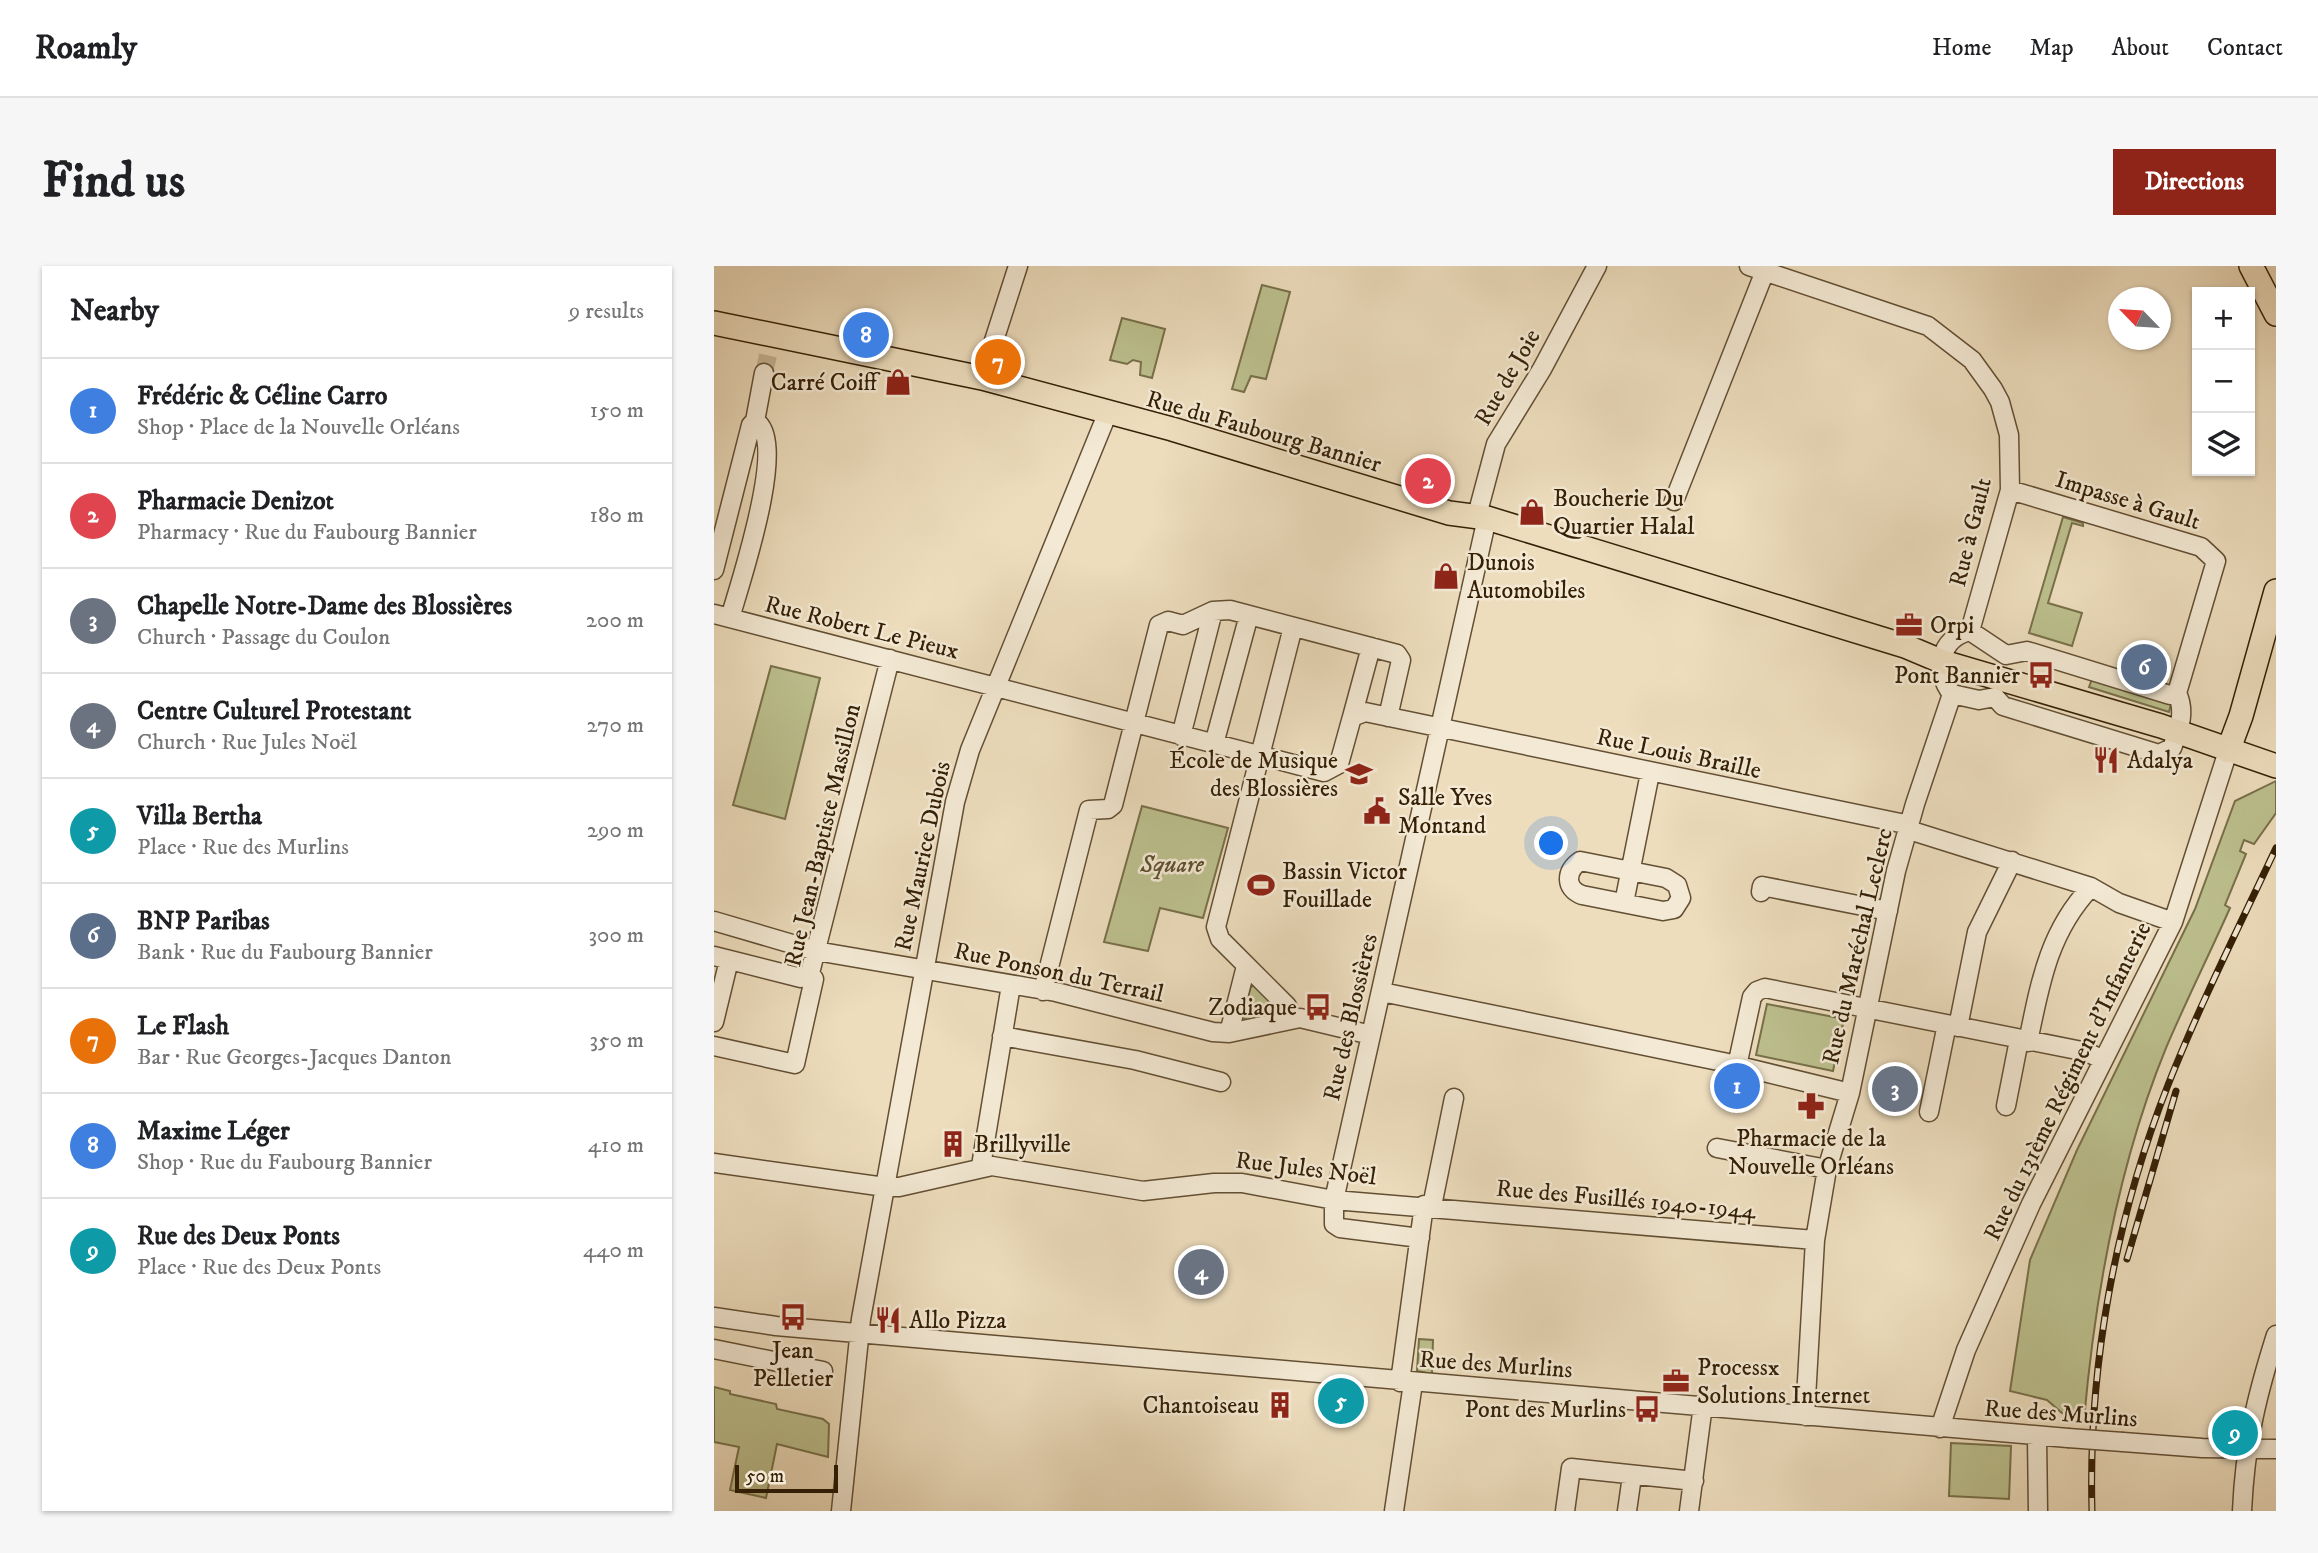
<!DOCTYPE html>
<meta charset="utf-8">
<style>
:root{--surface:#fff;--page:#f6f6f6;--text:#202124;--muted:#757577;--line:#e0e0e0;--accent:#8f2418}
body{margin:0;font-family:"IM FELL DW Pica",serif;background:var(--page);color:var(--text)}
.controls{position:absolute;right:21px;top:21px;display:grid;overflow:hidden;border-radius:0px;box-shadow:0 2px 5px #0004}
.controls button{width:63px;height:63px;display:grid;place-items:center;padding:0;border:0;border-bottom:2px solid var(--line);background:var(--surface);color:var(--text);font:35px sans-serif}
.compass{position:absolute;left:1394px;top:21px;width:63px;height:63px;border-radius:50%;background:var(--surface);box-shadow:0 2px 5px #0004;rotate:295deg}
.scale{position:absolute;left:21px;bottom:18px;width:103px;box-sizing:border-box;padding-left:7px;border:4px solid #352006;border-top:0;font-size:19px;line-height:24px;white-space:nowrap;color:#352006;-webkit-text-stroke:5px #f3e9d4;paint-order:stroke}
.you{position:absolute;left:838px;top:578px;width:24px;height:24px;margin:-18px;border:5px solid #fff;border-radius:50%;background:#1a73e8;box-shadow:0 0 0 10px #1a73e833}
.badge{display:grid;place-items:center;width:46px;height:46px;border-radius:50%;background:var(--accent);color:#fff;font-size:23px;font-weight:700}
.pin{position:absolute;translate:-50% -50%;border:4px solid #fff;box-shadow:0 2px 7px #0006}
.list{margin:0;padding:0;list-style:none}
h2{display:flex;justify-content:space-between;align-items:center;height:91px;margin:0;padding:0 28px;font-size:30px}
h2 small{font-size:23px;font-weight:400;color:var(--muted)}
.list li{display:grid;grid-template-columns:46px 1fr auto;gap:21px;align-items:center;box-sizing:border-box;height:105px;padding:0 28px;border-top:2px solid var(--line)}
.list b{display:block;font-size:26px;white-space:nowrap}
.list p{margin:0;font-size:23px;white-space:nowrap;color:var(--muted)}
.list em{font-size:23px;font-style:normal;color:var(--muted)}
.icon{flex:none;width:38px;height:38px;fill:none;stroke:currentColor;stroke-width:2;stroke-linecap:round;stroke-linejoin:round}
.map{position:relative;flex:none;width:1562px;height:1245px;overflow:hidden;border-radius:0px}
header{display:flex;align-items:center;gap:42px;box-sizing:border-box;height:98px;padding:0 35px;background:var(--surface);border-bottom:2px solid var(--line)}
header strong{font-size:33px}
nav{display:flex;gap:38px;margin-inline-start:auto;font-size:24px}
.intro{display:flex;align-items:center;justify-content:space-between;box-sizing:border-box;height:168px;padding:0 42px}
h1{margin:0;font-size:49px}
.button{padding:18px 32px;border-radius:0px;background:var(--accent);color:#fff;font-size:24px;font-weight:700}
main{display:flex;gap:42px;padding:0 42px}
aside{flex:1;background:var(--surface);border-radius:0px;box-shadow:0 2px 5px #0004}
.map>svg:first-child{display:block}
</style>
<header>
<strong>Roamly</strong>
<nav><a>Home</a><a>Map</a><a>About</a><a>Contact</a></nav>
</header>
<div class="intro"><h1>Find us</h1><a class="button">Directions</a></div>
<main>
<aside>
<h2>Nearby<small>9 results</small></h2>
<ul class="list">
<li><span class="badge" style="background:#3f7fe0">1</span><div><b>Frédéric &amp; Céline Carro</b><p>Shop · Place de la Nouvelle Orléans</p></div><em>150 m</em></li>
<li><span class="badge" style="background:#e0444e">2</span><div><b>Pharmacie Denizot</b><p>Pharmacy · Rue du Faubourg Bannier</p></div><em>180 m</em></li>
<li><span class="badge" style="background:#6b7280">3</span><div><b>Chapelle Notre-Dame des Blossières</b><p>Church · Passage du Coulon</p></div><em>200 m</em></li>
<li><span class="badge" style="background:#6b7280">4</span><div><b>Centre Culturel Protestant</b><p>Church · Rue Jules Noël</p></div><em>270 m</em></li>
<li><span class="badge" style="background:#0f9aa8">5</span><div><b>Villa Bertha</b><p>Place · Rue des Murlins</p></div><em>290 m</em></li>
<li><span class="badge" style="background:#5c6f8a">6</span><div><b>BNP Paribas</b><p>Bank · Rue du Faubourg Bannier</p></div><em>300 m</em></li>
<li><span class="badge" style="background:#e8710a">7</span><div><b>Le Flash</b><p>Bar · Rue Georges-Jacques Danton</p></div><em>350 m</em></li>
<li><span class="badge" style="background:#3f7fe0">8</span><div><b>Maxime Léger</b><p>Shop · Rue du Faubourg Bannier</p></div><em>410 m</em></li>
<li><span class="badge" style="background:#0f9aa8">9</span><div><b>Rue des Deux Ponts</b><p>Place · Rue des Deux Ponts</p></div><em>440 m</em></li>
</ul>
</aside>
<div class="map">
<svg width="1562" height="1245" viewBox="0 0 1562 1245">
<rect width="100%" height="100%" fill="#edddbd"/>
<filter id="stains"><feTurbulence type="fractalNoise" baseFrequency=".00286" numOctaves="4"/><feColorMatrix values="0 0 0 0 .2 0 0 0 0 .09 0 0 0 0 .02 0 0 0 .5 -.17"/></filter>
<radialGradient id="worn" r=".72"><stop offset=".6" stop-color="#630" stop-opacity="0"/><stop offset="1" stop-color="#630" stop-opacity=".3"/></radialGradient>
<path fill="#bcc08e" stroke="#78704a" stroke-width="2" d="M 548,19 L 576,26 L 552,113 L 537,110 L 530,126 L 518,123 Z
M 408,52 L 451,63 L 438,112 L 426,109 L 427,96 L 419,94 L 413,98 L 396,94 Z
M 1349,251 L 1369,257 L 1369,260 L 1358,257 L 1334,337 L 1368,347 L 1358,380 L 1315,367 Z
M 57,400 L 106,412 L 71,553 L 19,539 Z
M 1378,413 L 1457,438 L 1455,446 L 1375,421 Z
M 1562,515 L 1562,547 L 1540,578 L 1530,574 L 1526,585 L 1532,588 L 1511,639 L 1516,642 C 1495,689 1472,735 1452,782 C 1404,899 1381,1029 1370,1154 L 1348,1147 L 1333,1134 L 1296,1125 L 1316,994 L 1363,884 L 1481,643 L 1521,535 Z
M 428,540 L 514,562 L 489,652 L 446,642 L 434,685 L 390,676 Z
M 540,719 L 564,745 L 534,755 L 530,752 L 536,722 Z
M 1053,738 L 1130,753 L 1119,805 L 1042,789 Z
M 705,1073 L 719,1074 L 718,1108 L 703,1105 Z
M 0,1121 L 16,1125 L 16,1128 L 62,1138 L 63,1143 L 109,1153 L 115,1158 L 114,1191 L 63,1178 L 52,1232 L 16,1224 L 25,1181 L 0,1176 Z
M 1237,1177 L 1297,1180 L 1295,1233 L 1235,1230 Z"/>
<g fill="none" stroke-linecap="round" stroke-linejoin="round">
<path stroke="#c8b798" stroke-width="18" stroke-dasharray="18 9" stroke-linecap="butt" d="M 50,107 L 55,85"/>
<defs>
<path id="minor" d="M 1035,0 L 1214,60 L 1258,94 L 1279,123 L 1286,136 L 1295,169 L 1296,224 L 1256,365
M 268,112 L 304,0
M 1296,224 L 1487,281 L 1502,295 L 1463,427
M 960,235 L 1051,5
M 762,253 L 782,178 L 828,103 L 883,0
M 0,304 L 37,159 L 41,155 L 50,107
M 0,348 L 610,506 L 625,498 L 638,451 L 651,446 L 1196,559
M 16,352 C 25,320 75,174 41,155
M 1256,365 L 1292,389 L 1313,385 L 1456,429 L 1463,427
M 1238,428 L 1265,434 L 1281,431 L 1289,440 L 1445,488 L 1458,482 C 1465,463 1472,446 1463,427
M 1238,428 C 1220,406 1225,372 1256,365
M 638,451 L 657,381
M 467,470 L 499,345
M 500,478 L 535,349
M 1195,564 L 1377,621 L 1405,637 L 1459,656
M 866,595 L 952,612 L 963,619 L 967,632 L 960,643 L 949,645 L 868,629 C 850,622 852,605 866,595 Z
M 1047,626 L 1048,620 L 1174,645
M 910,637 L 936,507
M 0,655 L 102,685 L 342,726 L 499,766 L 515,767 L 586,752 L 657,769
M 0,690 L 87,712 L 96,707
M 329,725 L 375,544 L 394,543 L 399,539 L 445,359 L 454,355 L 469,359 L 499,345 L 516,344 L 683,388 L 687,394 L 674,451
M 668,726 L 1009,796 L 1136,827
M 578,753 L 573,740 L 506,673 L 502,661 L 579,361
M 0,756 L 15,694
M 1244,761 L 1263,666 L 1298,595
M 515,767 L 532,700
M 288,770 L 421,794 L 507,816
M 1314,776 C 1326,717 1335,665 1377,621
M 0,780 L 81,798 L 100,713 L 96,707 L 176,393
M 1023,800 L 1038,731 L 1043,725 L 1051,722 L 1373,786 L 1389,794
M 1292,840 L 1305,774
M 1215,846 L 1233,758
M 1003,882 L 1113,903
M 0,897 L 171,921 L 185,921 L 278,900 L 429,925 L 500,917 L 528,917 L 620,934 L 1101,974
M 267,900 L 297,719
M 718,940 L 740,832
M 706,972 L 626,962 L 620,958 L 620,934 L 773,252
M 0,1051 L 62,1060 L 1354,1172
M 0,1083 L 109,1105
M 686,1116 L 710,939
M 1091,1150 L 1101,974 L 1113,903 L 1136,827 L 1182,605 L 1201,538 L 1238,428
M 1226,1162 L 1252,1084 L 1317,938 L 1459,656 L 1514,485
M 1323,1171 L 1324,1245
M 1409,1176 L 1488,1182 L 1562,1183
M 127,1245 L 147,1053 L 241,536 L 256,484 L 394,146
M 680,1245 L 699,1117
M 851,1245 L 857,1202 L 980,1215
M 913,1245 L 918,1210
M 975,1245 L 989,1139
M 1528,1245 C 1531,1179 1542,1132 1562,1069"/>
<path id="major" d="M 1537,0 L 1562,48
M 0,57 L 268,112 L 458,163 L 735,247 L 773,252 L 1191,380 L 1229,396 L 1447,460 L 1562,500
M 1514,485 L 1527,450 L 1562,325"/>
</defs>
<use href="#minor" stroke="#634f34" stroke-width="21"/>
<use href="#major" stroke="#352006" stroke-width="26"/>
<use href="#minor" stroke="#f3e9d4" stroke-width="18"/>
<use href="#major" stroke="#edddbd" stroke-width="23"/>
<defs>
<path id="rail" d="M 1413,993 L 1462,825
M 1378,1245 C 1374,1102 1401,953 1454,819 C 1486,738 1525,661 1562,582"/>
</defs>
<use href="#rail" stroke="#352006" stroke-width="7"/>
<use href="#rail" stroke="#f3e9d4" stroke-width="4.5" stroke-dasharray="13" stroke-linecap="butt"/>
<defs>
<path id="minor-bridge" d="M 1354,1172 L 1409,1176"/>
</defs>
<use href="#minor-bridge" stroke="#634f34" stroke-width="21" stroke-linecap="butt"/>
<use href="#minor-bridge" stroke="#f3e9d4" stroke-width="18"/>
</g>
<defs>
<symbol id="shop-bare" viewBox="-9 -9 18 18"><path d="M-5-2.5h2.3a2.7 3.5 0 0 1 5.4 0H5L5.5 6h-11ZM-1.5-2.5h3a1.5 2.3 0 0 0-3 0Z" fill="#8f2418" stroke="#f3e9d4" stroke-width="2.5" paint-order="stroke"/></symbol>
<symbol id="office-bare" viewBox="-9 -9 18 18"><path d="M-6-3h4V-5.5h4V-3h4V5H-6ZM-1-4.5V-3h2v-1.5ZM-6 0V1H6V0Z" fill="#8f2418" stroke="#f3e9d4" stroke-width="2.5" paint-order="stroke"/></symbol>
<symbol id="bus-bare" viewBox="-9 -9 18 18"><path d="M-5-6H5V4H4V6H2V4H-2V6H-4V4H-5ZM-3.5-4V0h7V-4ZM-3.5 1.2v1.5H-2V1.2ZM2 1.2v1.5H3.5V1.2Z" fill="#8f2418" stroke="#f3e9d4" stroke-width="2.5" paint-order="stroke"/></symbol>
<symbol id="restaurant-bare" viewBox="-9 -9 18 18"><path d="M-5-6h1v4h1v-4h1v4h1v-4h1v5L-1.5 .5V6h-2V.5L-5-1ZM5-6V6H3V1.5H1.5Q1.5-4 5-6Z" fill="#8f2418" stroke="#f3e9d4" stroke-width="2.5" paint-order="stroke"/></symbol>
<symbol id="school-bare" viewBox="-9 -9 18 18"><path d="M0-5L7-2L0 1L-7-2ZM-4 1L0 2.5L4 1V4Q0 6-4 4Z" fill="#8f2418" stroke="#f3e9d4" stroke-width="2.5" paint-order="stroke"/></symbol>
<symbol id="civic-bare" viewBox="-9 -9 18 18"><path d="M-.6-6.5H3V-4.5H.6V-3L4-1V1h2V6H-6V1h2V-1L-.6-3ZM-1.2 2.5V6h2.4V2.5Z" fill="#8f2418" stroke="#f3e9d4" stroke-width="2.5" paint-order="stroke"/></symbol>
<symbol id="stadium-bare" viewBox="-9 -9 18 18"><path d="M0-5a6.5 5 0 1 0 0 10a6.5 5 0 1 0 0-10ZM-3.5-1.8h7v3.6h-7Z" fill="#8f2418" stroke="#f3e9d4" stroke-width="2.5" paint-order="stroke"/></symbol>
<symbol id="pharmacy-bare" viewBox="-9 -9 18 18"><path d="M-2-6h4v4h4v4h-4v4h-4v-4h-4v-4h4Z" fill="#8f2418" stroke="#f3e9d4" stroke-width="2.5" paint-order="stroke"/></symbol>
<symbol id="building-bare" viewBox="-9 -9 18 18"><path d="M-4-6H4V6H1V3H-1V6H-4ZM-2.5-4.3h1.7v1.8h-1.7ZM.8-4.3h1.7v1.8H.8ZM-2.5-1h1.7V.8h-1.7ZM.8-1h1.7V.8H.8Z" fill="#8f2418" stroke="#f3e9d4" stroke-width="2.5" paint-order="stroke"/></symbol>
</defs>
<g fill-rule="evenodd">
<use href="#shop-bare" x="165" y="97" width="38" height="38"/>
<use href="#shop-bare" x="799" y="227" width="38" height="38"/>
<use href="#shop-bare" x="713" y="291" width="38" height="38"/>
<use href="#office-bare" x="1176" y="340" width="38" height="38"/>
<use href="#bus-bare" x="1308" y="390" width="38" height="38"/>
<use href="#restaurant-bare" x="1373" y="475" width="38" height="38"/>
<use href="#school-bare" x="626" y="489" width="38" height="38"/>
<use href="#civic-bare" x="644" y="526" width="38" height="38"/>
<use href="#stadium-bare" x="528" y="600" width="38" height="38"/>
<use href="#bus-bare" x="585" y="722" width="38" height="38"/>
<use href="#pharmacy-bare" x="1078" y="821" width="38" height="38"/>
<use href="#building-bare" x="220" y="859" width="38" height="38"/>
<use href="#bus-bare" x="60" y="1032" width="38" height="38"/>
<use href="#restaurant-bare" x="155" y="1035" width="38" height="38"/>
<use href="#office-bare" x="943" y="1096" width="38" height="38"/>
<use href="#building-bare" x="547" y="1120" width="38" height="38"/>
<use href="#bus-bare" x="914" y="1124" width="38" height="38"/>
</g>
<g text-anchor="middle" stroke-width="5" stroke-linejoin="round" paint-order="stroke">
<g font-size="24" fill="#352006" stroke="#f3e9d4">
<text transform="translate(793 111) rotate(-60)" y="8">Rue de Joie</text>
<text transform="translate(550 165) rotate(16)" y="8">Rue du Faubourg Bannier</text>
<text transform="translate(1414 234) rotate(17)" y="8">Impasse à Gault</text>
<text transform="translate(1256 266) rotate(-76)" y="8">Rue à Gault</text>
<text transform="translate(148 361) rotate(14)" y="8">Rue Robert Le Pieux</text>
<text transform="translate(965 487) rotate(12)" y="8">Rue Louis Braille</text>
<text transform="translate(108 569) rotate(-77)" y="8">Rue Jean-Baptiste Massillon</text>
<text transform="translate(208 590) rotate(-78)" y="8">Rue Maurice Dubois</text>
<text transform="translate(1143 680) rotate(-77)" y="8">Rue du Maréchal Leclerc</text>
<text transform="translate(345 706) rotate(12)" y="8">Rue Ponson du Terrail</text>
<text transform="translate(636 751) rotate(-77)" y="8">Rue des Blossières</text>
<text transform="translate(1353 815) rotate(-64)" y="8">Rue du 131ème Régiment d'Infanterie</text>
<text transform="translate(592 902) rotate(7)" y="8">Rue Jules Noël</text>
<text transform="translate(912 933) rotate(5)" y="8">Rue des Fusillés 1940-1944</text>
<text transform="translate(782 1098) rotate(4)" y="8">Rue des Murlins</text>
<text transform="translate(1347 1147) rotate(4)" y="8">Rue des Murlins</text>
</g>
<g font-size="24" fill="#352006" stroke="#f3e9d4" text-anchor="start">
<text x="163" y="124" text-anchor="end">Carré Coiff</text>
<text x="839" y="240">Boucherie Du<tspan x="839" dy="28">Quartier Halal</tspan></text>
<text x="753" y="304">Dunois<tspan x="753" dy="28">Automobiles</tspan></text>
<text x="1216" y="367">Orpi</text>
<text x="1306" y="417" text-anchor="end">Pont Bannier</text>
<text x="624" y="502" text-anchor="end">École de Musique<tspan x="624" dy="28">des Blossières</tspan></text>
<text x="1413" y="502">Adalya</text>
<text x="684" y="539">Salle Yves<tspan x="684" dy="28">Montand</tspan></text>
<text x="568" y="613">Bassin Victor<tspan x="568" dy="28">Fouillade</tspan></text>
<text x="583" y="749" text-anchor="end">Zodiaque</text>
<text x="1097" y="880" text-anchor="middle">Pharmacie de la<tspan x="1097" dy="28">Nouvelle Orléans</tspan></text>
<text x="260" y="886">Brillyville</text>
<text x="195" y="1062">Allo Pizza</text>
<text x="79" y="1092" text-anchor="middle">Jean<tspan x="79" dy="28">Pelletier</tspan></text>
<text x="983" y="1109">Processx<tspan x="983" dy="28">Solutions Internet</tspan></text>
<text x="545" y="1147" text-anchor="end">Chantoiseau</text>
<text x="912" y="1151" text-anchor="end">Pont des Murlins</text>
</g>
<g font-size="24" font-style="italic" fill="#5e502f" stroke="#f3e9d4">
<text x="458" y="606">Square</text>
</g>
</g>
<rect width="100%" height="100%" filter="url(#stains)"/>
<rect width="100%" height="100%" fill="url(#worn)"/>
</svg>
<div class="controls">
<button>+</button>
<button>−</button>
<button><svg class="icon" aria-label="layers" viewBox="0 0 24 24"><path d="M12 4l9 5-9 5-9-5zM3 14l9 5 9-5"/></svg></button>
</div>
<svg class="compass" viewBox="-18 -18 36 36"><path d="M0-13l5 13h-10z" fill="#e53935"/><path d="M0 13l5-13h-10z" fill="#757577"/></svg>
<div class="scale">50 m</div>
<div class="you"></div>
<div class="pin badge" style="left:1023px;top:820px;background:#3f7fe0">1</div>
<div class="pin badge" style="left:714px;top:215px;background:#e0444e">2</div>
<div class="pin badge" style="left:1181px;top:823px;background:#6b7280">3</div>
<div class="pin badge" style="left:487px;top:1006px;background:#6b7280">4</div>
<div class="pin badge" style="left:627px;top:1135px;background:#0f9aa8">5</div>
<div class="pin badge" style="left:1430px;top:401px;background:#5c6f8a">6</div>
<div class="pin badge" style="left:284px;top:96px;background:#e8710a">7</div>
<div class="pin badge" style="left:152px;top:69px;background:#3f7fe0">8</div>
<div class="pin badge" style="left:1521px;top:1167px;background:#0f9aa8">9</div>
</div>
</main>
